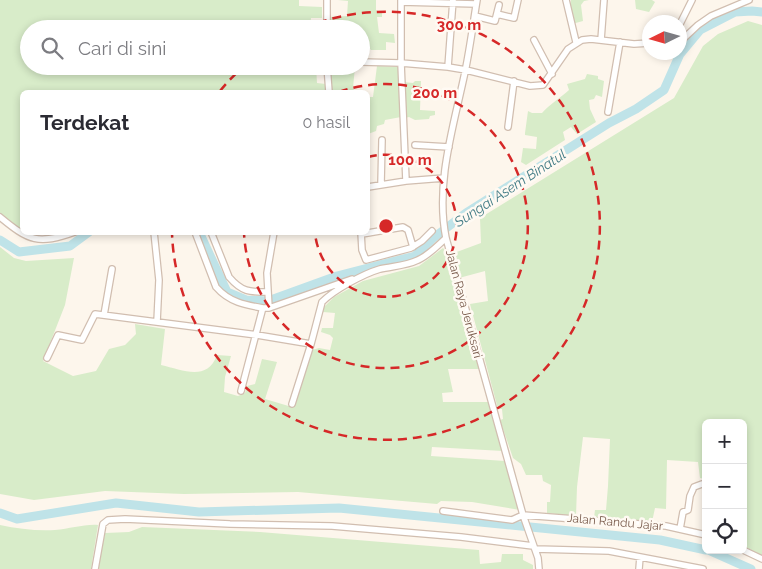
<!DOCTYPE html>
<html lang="id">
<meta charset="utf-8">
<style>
:root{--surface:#fff;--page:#f7f7f7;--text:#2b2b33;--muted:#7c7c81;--line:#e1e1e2}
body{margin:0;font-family:Raleway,sans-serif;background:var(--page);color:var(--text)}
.controls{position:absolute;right:15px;bottom:15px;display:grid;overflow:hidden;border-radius:8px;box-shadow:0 2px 8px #0003}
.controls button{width:45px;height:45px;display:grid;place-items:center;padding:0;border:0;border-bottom:1px solid var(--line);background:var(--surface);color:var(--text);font:25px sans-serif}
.compass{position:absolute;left:642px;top:15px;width:45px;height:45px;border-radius:50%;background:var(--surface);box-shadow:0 2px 8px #0003;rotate:265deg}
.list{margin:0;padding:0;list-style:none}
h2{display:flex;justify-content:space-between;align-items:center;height:65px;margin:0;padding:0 20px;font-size:21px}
h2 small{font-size:16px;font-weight:400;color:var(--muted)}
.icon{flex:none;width:28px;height:28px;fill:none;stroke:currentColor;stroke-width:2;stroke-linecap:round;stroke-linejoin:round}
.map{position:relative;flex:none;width:762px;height:569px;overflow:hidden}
.search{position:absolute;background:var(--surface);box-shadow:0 2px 8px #0003;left:20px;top:20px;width:350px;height:55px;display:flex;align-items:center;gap:12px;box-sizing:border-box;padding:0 18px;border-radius:28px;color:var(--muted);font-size:19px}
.panel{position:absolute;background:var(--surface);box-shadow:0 2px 8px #0003;left:20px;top:90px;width:350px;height:145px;border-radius:8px}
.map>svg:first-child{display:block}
</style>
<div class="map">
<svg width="762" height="569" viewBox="0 0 762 569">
<rect width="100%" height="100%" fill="#fdf6ec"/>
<path fill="#d8ecc9" d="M 0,0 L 299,0 L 299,6 L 322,7 L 322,18 L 311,18 L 310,29 L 29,29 L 29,66 L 316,66 L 317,83 L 326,84 L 326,92 L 22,92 L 22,232 L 0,214 Z
M 338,0 L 376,0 L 376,10 L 382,13 L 382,17 L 377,17 L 379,33 L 394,34 L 395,43 L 386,42 L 386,50 L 371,50 L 367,45 L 361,45 L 361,29 L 330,29 L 330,17 L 347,16 L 348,1 Z
M 571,0 L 589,0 L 584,1 L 581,5 L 583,21 L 572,24 L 570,7 Z
M 635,0 L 652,0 L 655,2 L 649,12 L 636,9 Z
M 748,21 L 762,25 L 762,555 L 743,546 L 743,423 L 706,423 L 706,479 L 700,478 L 698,462 L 667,460 L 666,509 L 655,508 L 652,522 L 594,518 L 595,510 L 606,510 L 608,486 L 610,439 L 583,437 L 577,487 L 576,516 L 547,513 L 547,502 L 550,502 L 551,485 L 543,481 L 542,475 L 526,475 L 521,464 L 513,458 L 500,420 L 503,419 L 502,409 L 498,409 L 470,304 L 488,301 L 485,271 L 459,278 L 454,253 L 481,243 L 480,218 L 674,98 L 703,46 L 718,34 Z
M 330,66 L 355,67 L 353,88 L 355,92 L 330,92 Z
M 377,66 L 398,67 L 401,117 L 385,120 L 384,124 L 377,126 L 376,131 L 368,134 L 368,97 L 373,97 Z
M 587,74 L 598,76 L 598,79 L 604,81 L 602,97 L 596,95 L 594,99 L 589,100 L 590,109 L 596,122 L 577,134 L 571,127 L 563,132 L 565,140 L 526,165 L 521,162 L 523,148 L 536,149 L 537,137 L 525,135 L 525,133 L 528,111 L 532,113 L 542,113 C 550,104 560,98 569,90 L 567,84 L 585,79 Z
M 415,81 L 421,81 L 420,110 L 435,111 L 435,115 L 430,116 L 429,119 L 415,120 L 409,117 L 405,118 L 403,82 L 413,83 Z
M 0,247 L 14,258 L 26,261 L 74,258 L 65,305 L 43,361 L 73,376 L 96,371 L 109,349 L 125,345 L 136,334 L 135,324 L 165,329 L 161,365 C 183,370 207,382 217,355 L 231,356 L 225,377 L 224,392 L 238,396 L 245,393 L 247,386 L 255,384 L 262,359 L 277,362 L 265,399 L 292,407 L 312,350 L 319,348 L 330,350 L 333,338 L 330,335 L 321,332 L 322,328 L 333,328 L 335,313 L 323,312 L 324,307 L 334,297 L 363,281 L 419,266 L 443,248 L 447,253 L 479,369 L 448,369 L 453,392 L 442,393 L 443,402 L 489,402 L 503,451 L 432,447 L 431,456 L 505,461 L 520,510 L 472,502 L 441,501 L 437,504 L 298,492 L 184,494 L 105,491 L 34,500 L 0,494 Z
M 0,525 C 18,529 37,531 55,530 C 70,529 84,524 98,525 L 91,569 L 0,569 Z
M 142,527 L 260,532 L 479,550 L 480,564 L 501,562 L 502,554 L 523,554 L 523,560 L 533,565 L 533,569 L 98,569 L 105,533 L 129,532 Z"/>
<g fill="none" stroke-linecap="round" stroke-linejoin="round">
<path stroke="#bfe3e8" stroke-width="9" d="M 199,232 L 227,292 L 246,300 L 268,301 L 337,276 L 415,256 L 432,239 L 466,213 L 609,123 L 636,109 L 664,90 L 680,54 L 700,30 L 735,12 L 752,11 L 762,12
M 0,240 L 19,252 L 70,246 L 89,232
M 0,513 L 17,519 L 116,503 L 199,512 L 339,508 L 660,540 L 706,550
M 708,550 L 751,569"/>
<defs>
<path id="minor" d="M 327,0 L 327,29
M 401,0 L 401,63 L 406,181
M 453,0 L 448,67 L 466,70 L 530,86 L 543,85 L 568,49 L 582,40 L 591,39 L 634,44 L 650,43
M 477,0 C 473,24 470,48 465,72 C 454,125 435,183 446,238 L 523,515 L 538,558 L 539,569
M 566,0 L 576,42
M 401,2 L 476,4
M 497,14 L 514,18 L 518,0
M 475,16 L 495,21 L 499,5
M 680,24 L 692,0
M 534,40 L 552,74
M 601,40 L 604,0
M 680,40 L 682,40 L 698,25 L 711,16 L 749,0
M 361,62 L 401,63 L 448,67
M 327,66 L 329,92
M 608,112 L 620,42
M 508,127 L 514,81
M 415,145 L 449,147
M 381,184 L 382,140
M 368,187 L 406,181 L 444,178
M 0,217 C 29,241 38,245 75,232
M 154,232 L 159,280 L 157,322
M 195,232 L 216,287 C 229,302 245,305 263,308
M 211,232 L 229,277 C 242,292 249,292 268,292
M 361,232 L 362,250 L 366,260 L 411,248 L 422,241 L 432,231
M 362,234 L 403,227 L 408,230 L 413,247
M 269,308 L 352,279
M 104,315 L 112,269
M 47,358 L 58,335 L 82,340 L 95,314 L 257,335 L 311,344
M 241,391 L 262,311 L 263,308 L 269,308 L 267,273 L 274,232
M 292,404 L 311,344 L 322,302 C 334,290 363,274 380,269 C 393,266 406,266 418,260 C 429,255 437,246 446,238
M 443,511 L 512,520 L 523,515
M 523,515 L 666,526 L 706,535
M 680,529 L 683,512 L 688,510 L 690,496 L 694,487 L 702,484
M 535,549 L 609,551 L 703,569
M 743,550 L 762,559
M 95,569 L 103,524 L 108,520 L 125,519 L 230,524 L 332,526 L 461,537 L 533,546
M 639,569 L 640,557"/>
</defs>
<use href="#minor" stroke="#d1beb0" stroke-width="8"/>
<use href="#minor" stroke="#fff" stroke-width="5.5"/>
</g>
<g fill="none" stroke="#d62828" stroke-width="2.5" stroke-dasharray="9 6">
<path d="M368 157A71 71 0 1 1 315 233"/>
<path d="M339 92A142 142 0 1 1 244 233"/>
<path d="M220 91A214 214 0 0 1 243 67M304 28A214 214 0 1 1 172 233"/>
</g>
<g text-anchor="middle" stroke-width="5" stroke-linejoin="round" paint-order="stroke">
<g font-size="12" fill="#7a5c4d" stroke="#fffaf3">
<text transform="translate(464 304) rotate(75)" y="4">Jalan Raya Jeruksari</text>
<text transform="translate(615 522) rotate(5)" y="4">Jalan Randu Jajar</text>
</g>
<g font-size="14" font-style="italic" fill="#437c86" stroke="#fffaf3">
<text transform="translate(510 188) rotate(-33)" y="5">Sungai Asem Binatul</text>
</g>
</g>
<circle cx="386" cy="226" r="8" fill="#d62828" stroke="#fffaf3" stroke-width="2.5"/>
<g font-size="15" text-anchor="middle" font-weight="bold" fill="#d62828" stroke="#fffaf3" stroke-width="5" stroke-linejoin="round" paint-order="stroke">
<text x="459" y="30">300 m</text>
<text x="435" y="98">200 m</text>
<text x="410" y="165">100 m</text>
</g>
</svg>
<div class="controls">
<button>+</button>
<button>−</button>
<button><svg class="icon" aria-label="locate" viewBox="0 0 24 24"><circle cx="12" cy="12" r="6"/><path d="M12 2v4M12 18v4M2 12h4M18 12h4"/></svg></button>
</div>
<svg class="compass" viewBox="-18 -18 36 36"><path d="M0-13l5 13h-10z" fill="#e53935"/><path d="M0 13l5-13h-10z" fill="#7c7c81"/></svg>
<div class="search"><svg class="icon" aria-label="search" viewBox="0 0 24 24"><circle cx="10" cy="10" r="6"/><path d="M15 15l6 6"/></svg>Cari di sini</div>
<section class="panel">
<h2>Terdekat<small>0 hasil</small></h2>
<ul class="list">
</ul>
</section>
</div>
